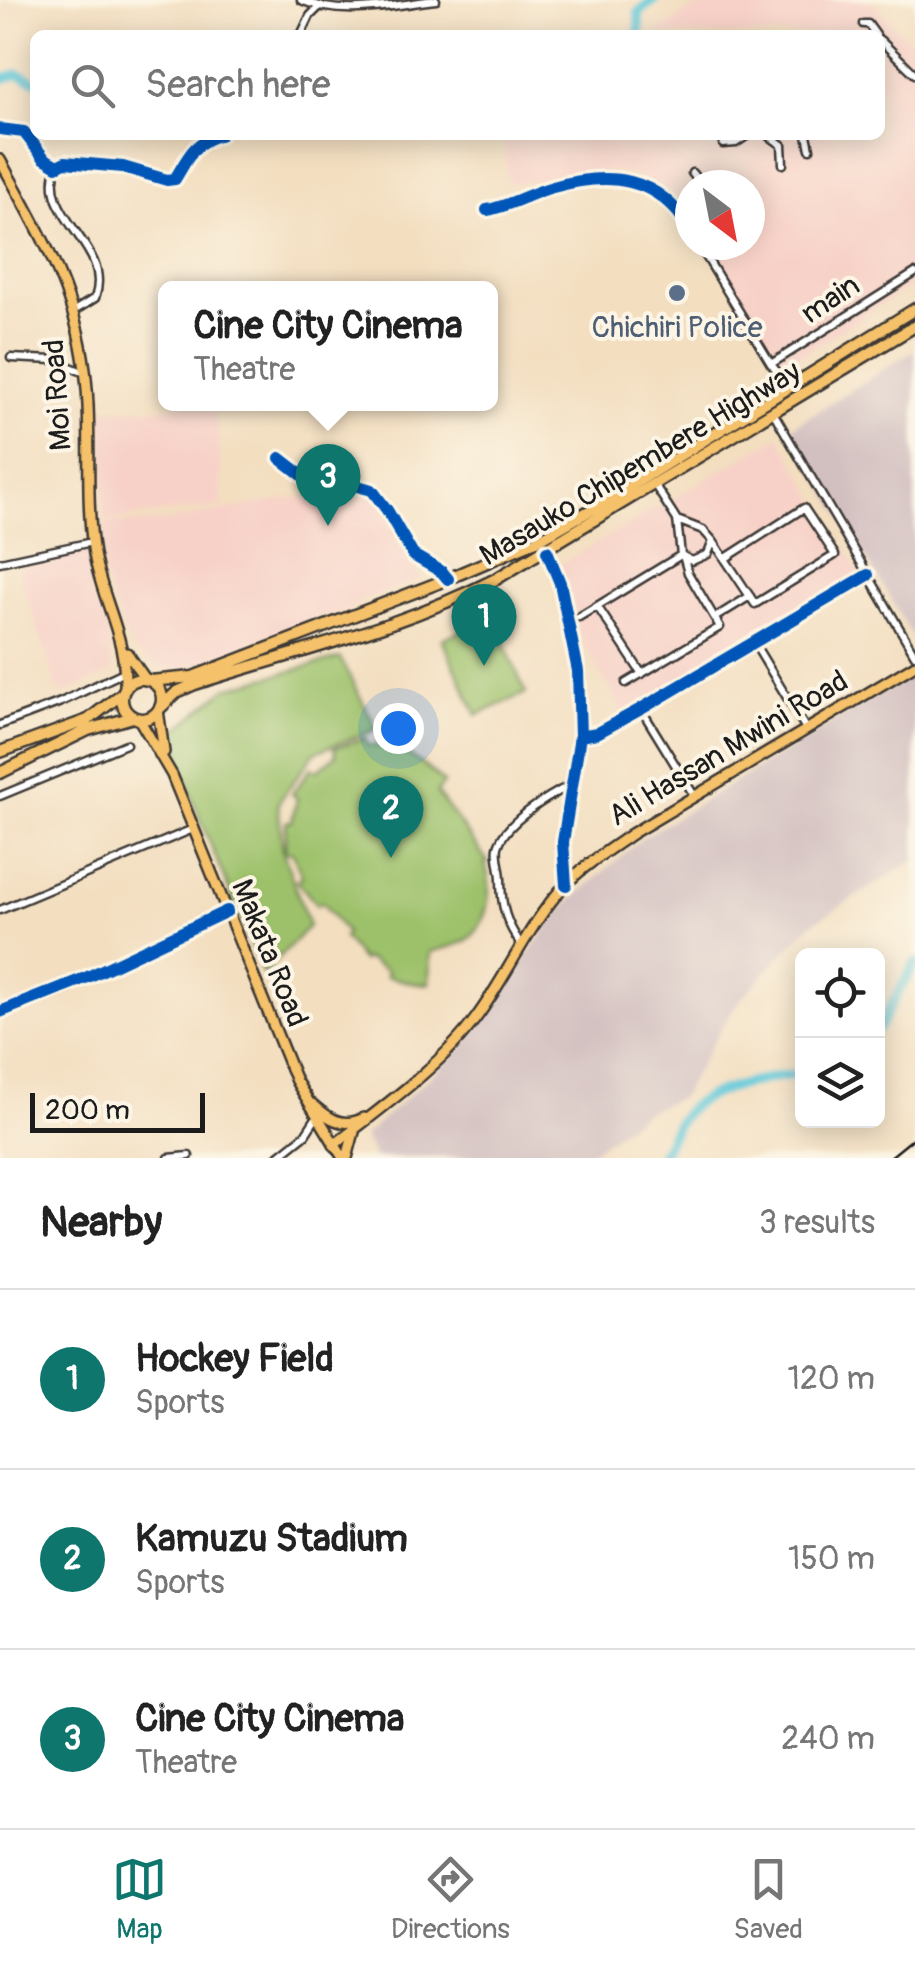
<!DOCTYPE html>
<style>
:root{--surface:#fff;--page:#f6f6f6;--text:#222;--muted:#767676;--line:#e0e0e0;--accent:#0f766e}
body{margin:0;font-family:Pangolin,sans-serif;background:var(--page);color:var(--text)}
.controls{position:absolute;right:30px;bottom:30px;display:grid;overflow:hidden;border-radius:15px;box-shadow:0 5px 25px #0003}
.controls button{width:90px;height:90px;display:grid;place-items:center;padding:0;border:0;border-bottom:2px solid var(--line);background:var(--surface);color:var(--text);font:50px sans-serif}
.compass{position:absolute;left:675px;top:170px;width:90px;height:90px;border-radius:50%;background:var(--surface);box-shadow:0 5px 25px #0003;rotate:148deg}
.scale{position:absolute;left:30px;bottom:25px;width:175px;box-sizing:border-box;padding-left:10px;border:5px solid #1c1c1c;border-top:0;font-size:28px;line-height:35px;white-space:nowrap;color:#1c1c1c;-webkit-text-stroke:8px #fcf5e5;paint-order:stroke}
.you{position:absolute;left:398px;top:728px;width:35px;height:35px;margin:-25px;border:8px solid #fff;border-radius:50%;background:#1a73e8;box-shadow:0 0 0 15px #1a73e833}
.badge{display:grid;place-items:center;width:65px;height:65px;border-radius:50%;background:var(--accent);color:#fff;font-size:32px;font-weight:700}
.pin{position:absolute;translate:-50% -82px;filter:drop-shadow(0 2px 5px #0008)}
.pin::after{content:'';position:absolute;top:52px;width:35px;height:30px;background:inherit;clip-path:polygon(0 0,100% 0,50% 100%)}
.popup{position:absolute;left:158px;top:281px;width:340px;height:130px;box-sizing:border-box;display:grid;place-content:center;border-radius:15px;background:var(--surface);filter:drop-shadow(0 2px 8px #0005);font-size:32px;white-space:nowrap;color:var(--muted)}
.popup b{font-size:38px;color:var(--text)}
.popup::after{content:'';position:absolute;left:50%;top:100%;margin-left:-20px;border:20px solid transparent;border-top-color:var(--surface)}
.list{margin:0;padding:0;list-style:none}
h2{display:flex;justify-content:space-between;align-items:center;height:130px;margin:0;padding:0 40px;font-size:42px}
h2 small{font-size:32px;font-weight:400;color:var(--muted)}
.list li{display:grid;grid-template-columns:65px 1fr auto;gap:30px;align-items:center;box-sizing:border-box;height:180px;padding:0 40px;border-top:2px solid var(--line)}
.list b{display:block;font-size:38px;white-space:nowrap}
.list p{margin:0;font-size:32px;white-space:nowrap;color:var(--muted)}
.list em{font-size:32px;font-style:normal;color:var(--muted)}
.icon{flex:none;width:55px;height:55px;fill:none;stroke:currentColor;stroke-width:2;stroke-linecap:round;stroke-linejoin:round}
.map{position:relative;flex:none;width:915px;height:1158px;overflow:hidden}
.search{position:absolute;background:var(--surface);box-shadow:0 5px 25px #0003;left:30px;right:30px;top:30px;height:110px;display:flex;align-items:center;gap:25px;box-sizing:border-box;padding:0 35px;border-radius:15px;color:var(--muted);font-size:38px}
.sheet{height:670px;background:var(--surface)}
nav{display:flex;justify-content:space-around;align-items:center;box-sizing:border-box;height:140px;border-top:2px solid var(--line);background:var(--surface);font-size:28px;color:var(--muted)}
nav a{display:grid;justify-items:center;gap:5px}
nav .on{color:var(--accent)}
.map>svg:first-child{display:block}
</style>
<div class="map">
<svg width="915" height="1158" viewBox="0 0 915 1158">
<rect width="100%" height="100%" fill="#fcf5e5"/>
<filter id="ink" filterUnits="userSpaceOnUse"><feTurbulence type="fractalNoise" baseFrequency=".01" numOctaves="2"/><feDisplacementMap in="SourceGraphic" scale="20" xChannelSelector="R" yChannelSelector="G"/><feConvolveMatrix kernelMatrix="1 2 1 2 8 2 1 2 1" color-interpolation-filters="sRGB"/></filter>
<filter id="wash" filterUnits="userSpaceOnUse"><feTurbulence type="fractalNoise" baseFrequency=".0048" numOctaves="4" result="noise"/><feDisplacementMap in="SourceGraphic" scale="40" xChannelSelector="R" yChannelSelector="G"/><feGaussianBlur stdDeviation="2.25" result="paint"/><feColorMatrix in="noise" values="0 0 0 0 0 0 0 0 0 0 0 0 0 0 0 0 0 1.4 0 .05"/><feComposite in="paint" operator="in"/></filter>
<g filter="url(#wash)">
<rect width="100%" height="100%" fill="#f3dec0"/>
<path fill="#f7d1c7" d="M 708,0 L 870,0 L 915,47 L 915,284 L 784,365 L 720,261 L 722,258 L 716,259 L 707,245 L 750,245 L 750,185 L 690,185 L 690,210 L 667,190 L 639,176 L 613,171 L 508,184 L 503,137 L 508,135 L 880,135 L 880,35 L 656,35 L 660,29 Z
M 193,404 L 215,404 L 223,506 L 104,520 L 102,409 L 153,409 Z
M 779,436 L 860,573 L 625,714 L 578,635 L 569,587 L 560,565 Z
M 356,487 L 381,502 L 399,544 L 421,579 L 361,600 L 356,606 L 327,617 L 322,615 L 193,668 L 161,668 L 137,653 L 125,634 L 106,582 L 102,560 L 104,523 L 160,522 Z
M 84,545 L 107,626 L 112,672 L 59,695 L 18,568 L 61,550 Z"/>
<path fill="#d2bfc0" d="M 915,350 L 915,640 L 789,429 Z
M 915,673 L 915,860 L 810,925 L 734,1007 L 681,1097 L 645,1112 L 583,1158 L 374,1158 L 364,1136 L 463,1047 L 558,912 L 642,838 Z"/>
<path fill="#9dc16a" stroke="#5c6e43" stroke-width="2.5" d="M 492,616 L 526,693 L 477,715 L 442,639 Z
M 340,658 L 377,729 L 315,752 L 278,803 L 283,852 L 309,926 L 263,974 L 193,801 L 172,733 L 227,688 Z
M 365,738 L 367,745 C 401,745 420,761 444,783 L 437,793 L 488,862 L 485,864 C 494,889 488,931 461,943 C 452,947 440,949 430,952 L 429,983 L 417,984 L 386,976 L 387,971 L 367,959 L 362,961 L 343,937 L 346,933 L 322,902 L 317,905 L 297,881 L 302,877 L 293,853 L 285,852 L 286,822 L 292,821 L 297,798 L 292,794 L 311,768 L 317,771 L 336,755 L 334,748 Z"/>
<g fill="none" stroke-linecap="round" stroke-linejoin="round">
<path stroke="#5dc7d8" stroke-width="10" d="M 639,35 L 639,12 L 654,0
M 0,79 L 18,74 L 35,81
M 878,1028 L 915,963
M 660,1158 C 668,1142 676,1122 689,1109 C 709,1089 774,1076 802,1074"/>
</g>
</g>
<g filter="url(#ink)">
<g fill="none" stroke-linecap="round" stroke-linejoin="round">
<defs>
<path id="minor" d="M 301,0 C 342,18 392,5 436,0
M 863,24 L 868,24 L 876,35
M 301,35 L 310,16 L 319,7
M 880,40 L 915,74
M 0,129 L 24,132 L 44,158 L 57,166 L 65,162 L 123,167 L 167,180 L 175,179 C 188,158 194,141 220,135
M 768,135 L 782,145 L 783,164
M 807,135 L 810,149
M 723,144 L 736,143 L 748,135
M 57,166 C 37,217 114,246 95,298 L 74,311
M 692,173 L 702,185
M 487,210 C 511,206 530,193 553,187 C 610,171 658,176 690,229
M 699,245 L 771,364 L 788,386
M 11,358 L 54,360 L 85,373
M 771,364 L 915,273
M 773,412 L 915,655
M 280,458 C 314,498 338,468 372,491 C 391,503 398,532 410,550 C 419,564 437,566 447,578
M 654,484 L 677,520 L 681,555 L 692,561 L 708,554 L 713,541 L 703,530 L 677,520
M 713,541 L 755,604 L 835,555 L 804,508 L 726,558
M 547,551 L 560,583 L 578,671 L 580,736 L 563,842 L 566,883
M 0,562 L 92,542
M 597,606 L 642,674
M 579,617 L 681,555
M 716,617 L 750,596
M 754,643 L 806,729
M 626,683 L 720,627 L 688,573 L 684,559
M 641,709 L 695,797
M 0,725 L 61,702 L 126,671
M 580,736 L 597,733 L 641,709 L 868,575
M 0,796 L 126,744
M 0,910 L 193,829
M 522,946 C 506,923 501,907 501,879 C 501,870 496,856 498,847 C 504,823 550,795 571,785
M 0,1012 L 90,976 L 227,911
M 169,1158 L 189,1156
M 276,1158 L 305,1135 L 316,1118"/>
<path id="major" d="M 0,160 C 35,223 71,283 83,356 C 94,419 84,485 93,548 C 100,598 127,635 125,689
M 127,653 L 146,680
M 158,710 L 164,752
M 139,719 L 172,775 L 296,1081 L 343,1158
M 312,1104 C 328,1118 342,1129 364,1118
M 334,1145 C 381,1108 441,1066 476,1018 C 508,975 529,923 566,884 C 586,864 610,849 633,833 L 915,665
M 347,1158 L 354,1132"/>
<path id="highway" d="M122 699a20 20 0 1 1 40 0a20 20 0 1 1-40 0Z
M 150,681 L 193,677 L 438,583 L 538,540 L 605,502 L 915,309
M 160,708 L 177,692 L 195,684 C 300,650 397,629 496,579 L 915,326
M 0,752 L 88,720 L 123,693
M 0,773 L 88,730 L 133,717"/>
</defs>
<use href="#minor" stroke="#3c3935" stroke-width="11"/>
<use href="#major" stroke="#3c3935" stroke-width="14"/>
<use href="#highway" stroke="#3c3935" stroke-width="15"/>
<use href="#minor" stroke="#fff" stroke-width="6"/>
<use href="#major" stroke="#f5c16b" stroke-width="9"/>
<use href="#highway" stroke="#f5c16b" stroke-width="10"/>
<path stroke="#1c1c1c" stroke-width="2.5" d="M 889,1158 L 915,1137"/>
<defs>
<path id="cycleway" d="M 0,129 L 24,132 L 44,158 L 57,166 L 65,162 L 123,167 L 167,180 L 175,179 C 188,158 194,141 220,135
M 487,210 C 511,206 530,193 553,187 C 610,171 658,176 690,229
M 280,458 L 311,482 L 336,480 L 372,490 L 387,510 L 413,555 L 442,572 L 448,579
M 547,551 L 560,583 L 578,671 L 580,736 L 563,842 L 566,885
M 580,736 L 597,733 L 641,709 L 868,575
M 0,1012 L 90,976 L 227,911"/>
</defs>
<use href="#cycleway" stroke="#fcf5e5" stroke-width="19"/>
<use href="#cycleway" stroke="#0057b8" stroke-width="12"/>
</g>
</g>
<circle fill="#5c6f8a" stroke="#fcf5e5" stroke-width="4" cx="677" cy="293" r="10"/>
<g text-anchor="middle" stroke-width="8" stroke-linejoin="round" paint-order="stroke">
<g font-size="30" fill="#1c1c1c" stroke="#fcf5e5">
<text transform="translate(830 299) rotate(-33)" y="10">main</text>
<text transform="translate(57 395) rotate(-94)" y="10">Moi Road</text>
<text transform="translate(640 463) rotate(-31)" y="10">Masauko Chipembere Highway</text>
<text transform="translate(728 748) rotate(-31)" y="10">Ali Hassan Mwini Road</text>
<text transform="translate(270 953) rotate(68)" y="10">Makata Road</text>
</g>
<g font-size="30" fill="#4e5e75" stroke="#fcf5e5">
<text x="677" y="337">Chichiri Police</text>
</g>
</g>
</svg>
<div class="controls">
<button><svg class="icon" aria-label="locate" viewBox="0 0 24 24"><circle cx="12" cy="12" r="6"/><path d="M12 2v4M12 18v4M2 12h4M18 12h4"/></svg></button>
<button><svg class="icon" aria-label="layers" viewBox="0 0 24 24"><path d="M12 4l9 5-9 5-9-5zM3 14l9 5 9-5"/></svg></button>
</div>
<svg class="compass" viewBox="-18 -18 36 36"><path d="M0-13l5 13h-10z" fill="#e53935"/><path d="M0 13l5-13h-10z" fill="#767676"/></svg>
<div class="scale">200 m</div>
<div class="you"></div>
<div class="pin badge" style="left:484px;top:666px">1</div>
<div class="pin badge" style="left:391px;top:858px">2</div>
<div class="pin badge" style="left:328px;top:526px">3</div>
<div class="popup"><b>Cine City Cinema</b>Theatre</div>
<div class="search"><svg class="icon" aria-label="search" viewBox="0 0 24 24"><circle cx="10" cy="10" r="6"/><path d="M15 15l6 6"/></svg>Search here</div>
</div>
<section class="sheet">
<h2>Nearby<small>3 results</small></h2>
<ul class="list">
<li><span class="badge">1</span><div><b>Hockey Field</b><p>Sports</p></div><em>120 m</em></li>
<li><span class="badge">2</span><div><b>Kamuzu Stadium</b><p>Sports</p></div><em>150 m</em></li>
<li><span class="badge">3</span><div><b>Cine City Cinema</b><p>Theatre</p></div><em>240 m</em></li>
</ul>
</section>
<nav>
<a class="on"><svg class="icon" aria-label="map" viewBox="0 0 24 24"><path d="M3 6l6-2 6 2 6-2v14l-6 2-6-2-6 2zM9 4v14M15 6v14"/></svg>Map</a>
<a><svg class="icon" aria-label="directions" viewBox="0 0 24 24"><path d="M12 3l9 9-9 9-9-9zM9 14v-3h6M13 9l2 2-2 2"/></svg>Directions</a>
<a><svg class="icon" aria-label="saved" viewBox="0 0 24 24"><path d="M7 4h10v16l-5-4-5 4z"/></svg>Saved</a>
</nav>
